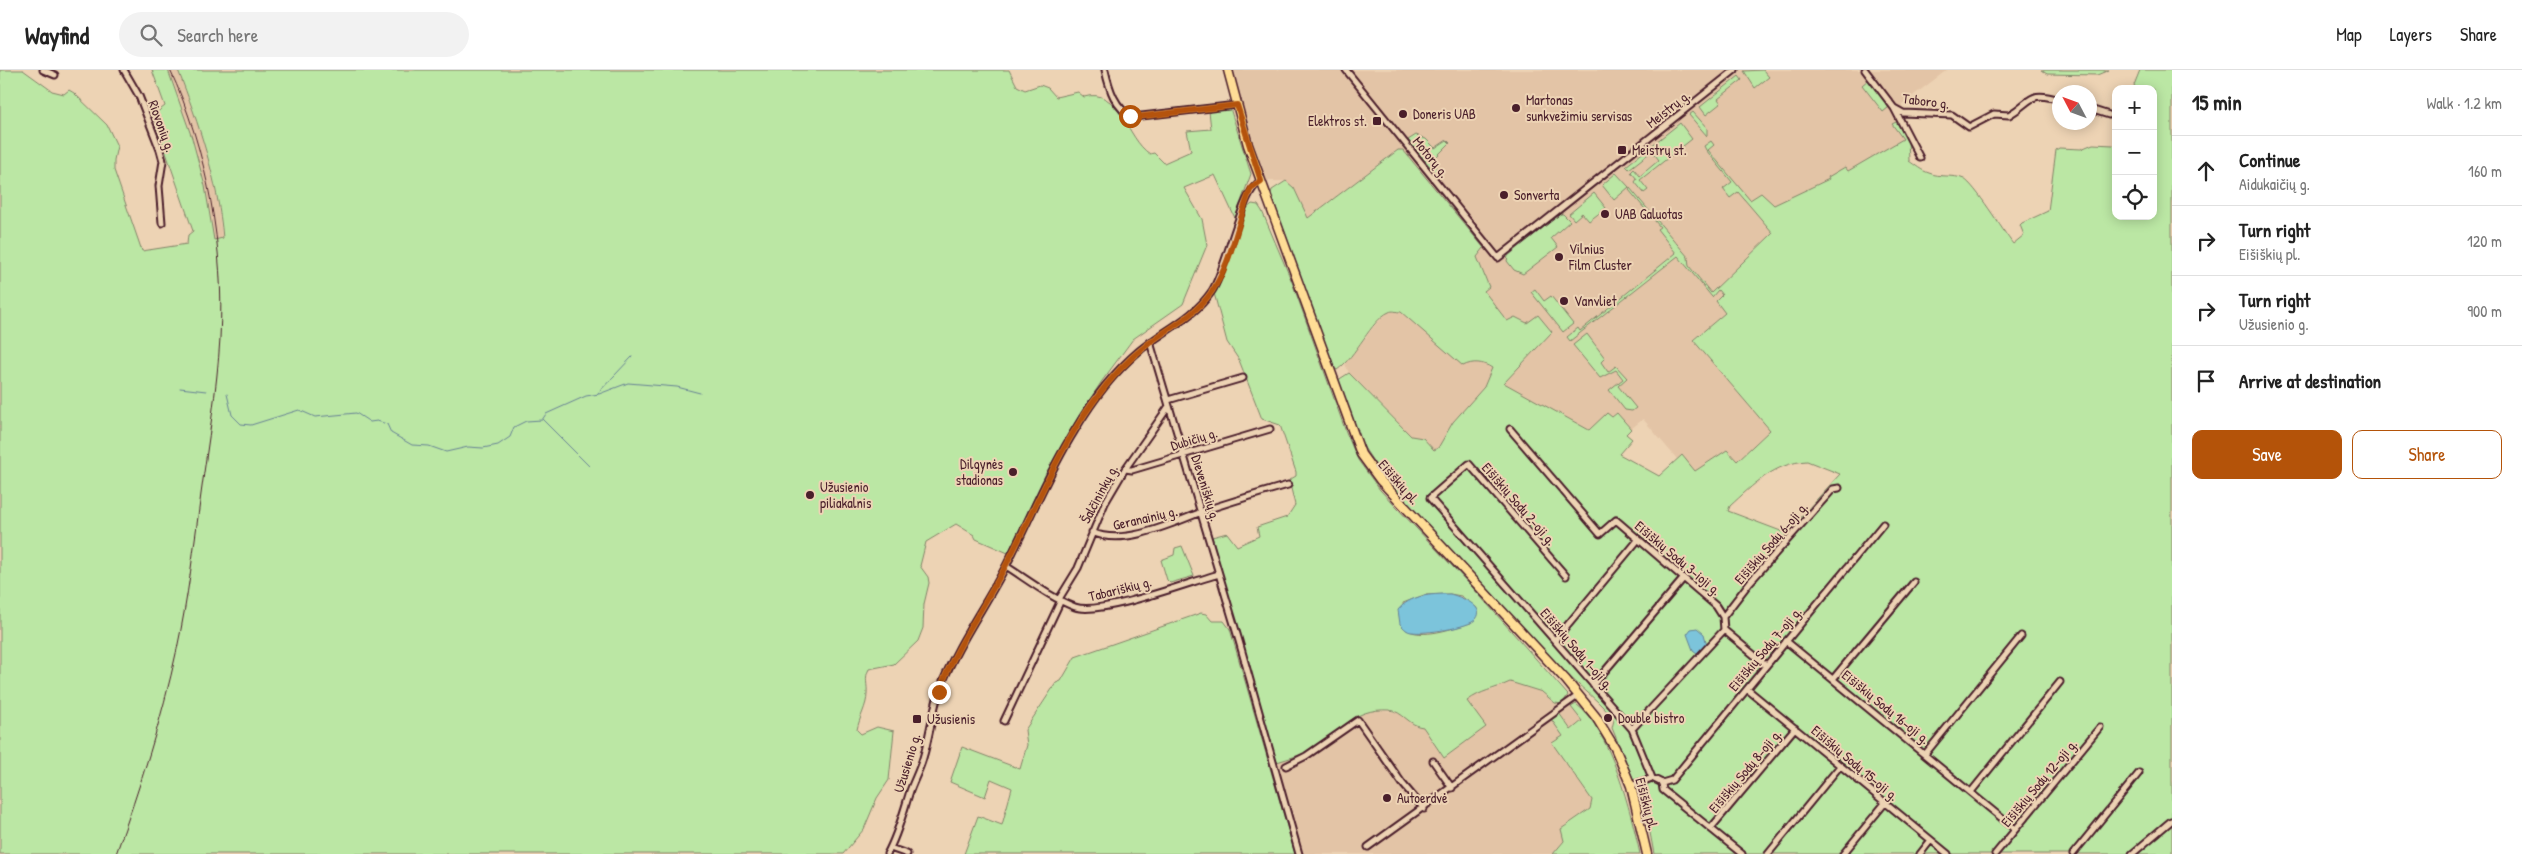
<!DOCTYPE html>
<meta charset="utf-8">
<style>
:root{--surface:#fff;--page:#f2f2f2;--text:#222;--muted:#767676;--line:#e0e0e0;--accent:#b45309}
body{margin:0;font-family:"Patrick Hand",sans-serif;background:var(--page);color:var(--text)}
.controls{position:absolute;right:15px;top:15px;display:grid;overflow:hidden;border-radius:10px;box-shadow:0 2px 12px #0003}
.controls button{width:45px;height:45px;display:grid;place-items:center;padding:0;border:0;border-bottom:1px solid var(--line);background:var(--surface);color:var(--text);font:25px sans-serif}
.compass{position:absolute;left:2052px;top:15px;width:45px;height:45px;border-radius:50%;background:var(--surface);box-shadow:0 2px 12px #0003;rotate:311deg}
.stop{position:absolute;width:15px;height:15px;margin:-11px;border:4px solid #b45309;border-radius:50%;background:#fff}
.stop.end{background:#b45309;border-color:#fff;box-shadow:0 1px 5px #0008}
.list{margin:0;padding:0;list-style:none}
h2{display:flex;justify-content:space-between;align-items:center;height:65px;margin:0;padding:0 20px;font-size:21px}
h2 small{font-size:16px;font-weight:400;color:var(--muted)}
.list li{display:grid;grid-template-columns:32px 1fr auto;gap:15px;align-items:center;box-sizing:border-box;height:70px;padding:0 20px;border-top:1px solid var(--line)}
.list b{display:block;font-size:19px;white-space:nowrap}
.list p{margin:0;font-size:16px;white-space:nowrap;color:var(--muted)}
.list em{font-size:16px;font-style:normal;color:var(--muted)}
.actions{display:flex;gap:10px;padding:15px 20px}
.actions a{flex:1;padding:11px 0;border:1px solid var(--accent);border-radius:10px;text-align:center;font-size:18px;color:var(--accent)}
.actions .main{background:var(--accent);color:#fff}
.icon{flex:none;width:28px;height:28px;fill:none;stroke:currentColor;stroke-width:2;stroke-linecap:round;stroke-linejoin:round}
.map{position:relative;flex:none;width:2172px;height:784px;overflow:hidden}
header{display:flex;align-items:center;gap:30px;box-sizing:border-box;height:70px;padding:0 25px;background:var(--surface);border-bottom:1px solid var(--line)}
header strong{font-size:24px}
nav{display:flex;gap:28px;margin-inline-start:auto;font-size:18px}
.search{width:350px;height:45px;background:var(--page);display:flex;align-items:center;gap:12px;box-sizing:border-box;padding:0 18px;border-radius:28px;color:var(--muted);font-size:19px}
main{display:flex}
aside{flex:1;background:var(--surface)}
.map>svg:first-child{display:block}
</style>
<header>
<strong>Wayfind</strong>
<div class="search"><svg class="icon" aria-label="search" viewBox="0 0 24 24"><circle cx="10" cy="10" r="6"/><path d="M15 15l6 6"/></svg>Search here</div>
<nav><a>Map</a><a>Layers</a><a>Share</a></nav>
</header>
<main>
<div class="map">
<svg width="2172" height="784" viewBox="0 0 2172 784">
<rect width="100%" height="100%" fill="#edd3b4"/>
<filter id="ink" filterUnits="userSpaceOnUse"><feTurbulence type="fractalNoise" baseFrequency=".02" numOctaves="2"/><feDisplacementMap in="SourceGraphic" scale="10" xChannelSelector="R" yChannelSelector="G"/><feConvolveMatrix kernelMatrix="1 2 1 2 8 2 1 2 1" color-interpolation-filters="sRGB"/></filter>
<g filter="url(#ink)">
<path fill="#e3c4a6" fill-rule="evenodd" d="M 168,0 L 178,0 L 201,63 L 216,123 L 225,187 L 114,784 L 212,153 L 192,68 Z
M 1231,0 L 1947,0 L 1902,34 L 1908,69 L 1861,97 L 1813,116 L 1775,163 L 1718,220 L 1723,225 L 1725,243 L 1693,270 L 1770,360 L 1737,391 L 1727,380 L 1695,401 L 1682,385 L 1677,389 L 1643,349 L 1631,359 L 1617,343 L 1589,360 L 1504,313 L 1527,253 L 1515,247 L 1507,252 L 1484,221 L 1489,217 L 1477,187 L 1484,179 L 1403,80 L 1398,80 L 1308,148 L 1294,118 L 1286,111 L 1265,111 ZM 1562,143 L 1551,168 L 1558,177 L 1528,198 L 1506,187 Z
M 1393,241 L 1400,242 L 1471,292 L 1484,294 L 1492,299 L 1484,317 L 1453,352 L 1438,378 L 1434,380 L 1423,368 L 1411,366 L 1349,303 L 1345,294 L 1376,254 L 1388,242 Z
M 1510,612 L 1543,622 L 1555,633 L 1567,630 L 1568,625 L 1576,634 L 1573,635 L 1582,651 L 1571,660 L 1552,649 L 1563,666 L 1592,730 L 1590,739 L 1564,756 L 1564,771 L 1553,784 L 1295,784 L 1269,695 L 1313,679 L 1358,644 L 1371,640 L 1397,642 L 1423,657 L 1444,688 L 1467,631 L 1481,621 L 1493,620 Z"/>
<path fill="#bbe7a4" stroke="#828368" fill-rule="evenodd" d="M 0,0 L 23,0 L 52,21 L 64,24 L 69,20 L 74,23 L 107,55 L 117,76 L 114,90 L 114,100 L 142,181 L 187,174 L 188,165 L 193,161 L 153,45 L 165,36 L 152,0 L 168,0 L 192,68 L 205,116 L 214,170 L 223,168 C 218,111 199,54 178,0 L 1009,0 L 1017,16 L 1025,20 L 1040,15 L 1048,18 L 1056,27 L 1078,22 L 1084,27 C 1120,16 1126,69 1150,84 L 1154,83 L 1164,93 L 1191,81 L 1187,61 L 1211,59 L 1209,41 L 1230,38 L 1251,104 L 1235,148 L 1215,105 L 1184,118 L 1202,149 L 1207,175 L 1183,234 L 1133,269 L 1102,311 L 1077,349 L 1047,401 L 1008,483 L 976,469 L 974,465 L 956,454 L 926,472 L 920,496 L 928,507 L 929,513 L 924,534 L 923,558 L 918,571 L 894,594 L 869,599 C 864,608 868,615 867,624 C 867,636 859,648 857,660 L 861,664 L 877,657 L 894,661 L 889,710 L 877,728 L 864,759 L 843,784 L 0,784 Z
M 1763,0 L 1769,7 L 1755,18 L 1744,1 Z
M 2041,0 L 2109,0 L 2097,5 L 2047,4 Z
M 2140,0 L 2172,0 L 2172,784 L 1654,784 L 1642,720 L 1649,712 L 1647,707 L 1634,711 L 1612,658 L 1614,650 C 1601,632 1581,618 1565,602 L 1384,408 L 1361,373 L 1338,310 L 1349,303 L 1411,366 L 1423,368 L 1434,380 L 1438,378 L 1453,352 L 1484,317 L 1492,298 C 1483,292 1473,291 1463,296 L 1401,242 C 1396,242 1393,240 1389,242 C 1371,250 1356,287 1337,300 L 1334,298 L 1271,124 L 1272,120 L 1286,111 L 1294,118 L 1308,148 L 1398,80 L 1403,80 L 1484,178 L 1477,187 L 1489,217 L 1484,221 L 1507,251 L 1515,247 L 1527,253 L 1538,245 L 1552,262 L 1504,313 L 1589,360 L 1607,343 L 1612,347 L 1617,343 L 1631,359 L 1626,364 L 1632,369 L 1619,384 L 1659,406 L 1682,385 L 1695,401 L 1727,380 L 1737,391 L 1770,360 L 1693,270 L 1725,243 L 1716,231 L 1722,225 L 1718,220 L 1712,227 L 1678,186 L 1570,271 L 1567,267 L 1578,258 L 1580,261 L 1676,183 L 1657,159 L 1660,157 L 1629,120 L 1630,118 L 1688,187 L 1689,196 L 1711,223 L 1773,163 L 1738,122 L 1730,128 L 1723,119 L 1732,112 L 1706,80 L 1704,76 L 1711,71 L 1714,75 L 1708,80 L 1750,130 L 1761,123 L 1774,135 L 1829,109 L 1828,107 L 1845,97 L 1848,101 L 1903,69 L 1892,54 L 1896,52 L 1908,69 L 1909,91 C 1915,95 1922,101 1929,103 C 1940,108 1953,104 1964,109 C 1975,115 2003,161 2013,174 L 2024,165 L 2020,155 L 2022,153 L 2048,141 L 2056,80 L 2059,78 L 2081,79 L 2093,74 L 2113,75 L 2116,76 L 2116,146 L 2153,146 L 2153,19 L 2136,19 L 2134,15 ZM 1807,391 L 1840,404 L 1786,463 L 1728,441 L 1730,436 C 1753,415 1774,393 1807,391 Z
M 1739,6 L 1742,10 L 1718,29 L 1721,33 L 1706,45 L 1700,37 Z
M 1868,10 L 1889,37 L 1883,42 L 1862,15 Z
M 1693,42 L 1707,58 L 1707,66 L 1689,45 Z
M 1680,53 L 1692,69 L 1640,110 L 1648,120 L 1644,123 L 1635,112 L 1637,109 L 1631,102 L 1634,99 L 1640,106 L 1659,90 L 1652,81 L 1629,99 L 1626,96 Z
M 1416,65 L 1426,69 L 1435,78 L 1447,70 L 1450,73 L 1432,91 L 1441,105 L 1437,105 L 1408,70 Z
M 1616,103 L 1629,117 L 1614,130 L 1602,115 Z
M 1594,123 L 1606,138 L 1589,151 L 1582,143 L 1574,150 L 1569,144 Z
M 1252,134 L 1258,135 L 1262,141 L 1292,212 L 1346,362 L 1358,390 L 1380,420 L 1472,517 L 1568,625 L 1562,634 L 1555,633 L 1542,622 L 1510,612 C 1493,620 1482,620 1467,631 L 1486,657 L 1444,688 L 1423,657 C 1409,656 1403,641 1389,640 C 1352,638 1342,661 1313,679 C 1303,685 1289,688 1277,692 L 1275,690 L 1212,467 L 1227,463 L 1237,476 L 1259,466 L 1257,457 L 1287,447 L 1295,435 L 1289,410 L 1296,406 L 1296,402 L 1280,355 L 1262,349 L 1239,290 L 1227,272 L 1214,223 L 1225,202 L 1246,139 ZM 1450,524 L 1461,526 L 1477,538 L 1471,553 C 1453,558 1422,570 1405,559 L 1403,533 L 1424,525 Z
M 1560,144 L 1563,144 L 1570,151 L 1551,168 L 1558,177 L 1523,204 L 1514,200 L 1507,191 L 1508,186 Z
M 1535,219 L 1544,231 L 1551,226 L 1573,254 L 1563,262 L 1531,222 Z
M 1587,264 L 1605,288 L 1601,292 L 1608,302 L 1616,296 L 1627,308 L 1618,316 L 1636,338 L 1632,341 L 1625,340 L 1609,320 L 1623,309 L 1616,300 L 1600,308 L 1573,275 Z
M 1182,476 L 1194,506 L 1170,513 L 1167,510 L 1161,490 L 1174,485 L 1175,478 Z
M 1201,543 L 1206,544 L 1212,551 L 1224,551 L 1230,559 L 1295,784 L 964,784 L 978,746 L 1002,755 L 1012,718 L 991,709 L 985,727 L 950,712 L 962,677 L 1020,699 L 1027,675 L 1025,660 L 1056,613 L 1061,611 L 1075,587 Z
M 1576,634 C 1611,660 1631,743 1640,784 L 1553,784 L 1564,771 L 1561,759 L 1590,739 L 1592,730 L 1552,673 L 1563,666 L 1551,649 L 1559,643 L 1571,660 L 1582,651 L 1571,637 Z"/>
<path fill="#7bc4db" stroke="#678295" d="M 1450,524 C 1458,526 1487,536 1476,549 C 1469,558 1424,564 1412,562 C 1407,562 1404,558 1400,554 L 1398,540 C 1410,525 1431,524 1450,524 Z
M 1697,558 L 1704,564 L 1707,575 L 1697,583 L 1693,580 L 1687,564 L 1691,559 Z"/>
<g fill="none" stroke-linecap="round" stroke-linejoin="round">
<path stroke="#678295" stroke-width="1" d="M 180,318 L 206,321
M 227,324 L 232,345 L 241,354 L 251,355 L 299,340 L 315,347 L 356,343 L 370,352 L 377,351 L 387,354 L 391,363 L 412,375 L 429,376 L 446,382 L 468,377 L 483,378 L 498,375 L 510,367 L 514,357 L 526,351 L 542,350 L 546,344 L 586,326 L 599,324 L 628,313 L 677,317 L 700,323
M 597,324 L 632,287
M 543,350 L 589,396"/>
<defs>
<path id="street" d="M 43,0 L 55,5
M 124,0 L 139,26 L 160,80 L 163,91 L 159,116 L 162,153
M 1105,0 C 1109,18 1115,39 1133,47 L 1237,35
M 1346,0 L 1498,188 L 1735,0
M 1865,0 L 1894,38 L 1920,88
M 1894,38 L 1903,43 L 1952,45 L 1969,57 L 1994,44 L 2009,45 C 2033,31 2028,20 2060,30
M 2090,39 L 2109,45
M 1150,272 L 1239,571 L 1299,784
M 1168,330 L 1243,308
M 1510,359 L 1600,464 L 1616,450 L 1716,536 L 1723,547 L 1724,560 L 1766,595
M 1125,399 L 1132,400 L 1270,359
M 1092,462 C 1125,478 1179,450 1212,438 C 1237,430 1263,422 1288,415
M 1006,496 C 1028,510 1051,528 1075,537 C 1100,546 1190,512 1219,504
M 1566,506 L 1469,394 L 1430,428 L 1632,659 L 1652,708 L 1662,713 L 1663,720 L 1742,784
M 1059,529 L 1078,498 L 1105,433 L 1125,399 L 1169,336
M 1723,547 L 1750,512 L 1833,419 L 1839,418
M 1555,570 L 1638,470
M 1786,571 L 2015,759
M 1833,609 L 1914,512
M 1593,615 L 1683,509
M 1747,619 L 1948,784
M 1004,651 L 1061,530
M 1632,659 L 1724,560
M 1926,683 L 2021,566
M 1433,691 L 1452,718
M 1286,696 L 1306,686 L 1358,650 L 1402,713 L 1424,739
M 1662,713 L 1672,710 L 1883,454
M 1631,716 L 1652,708
M 1971,722 L 2060,612
M 1711,758 L 1795,658
M 1368,777 L 1579,625
M 890,778 L 907,784
M 887,784 C 898,764 903,743 910,721 C 914,710 920,699 923,688 C 930,665 932,642 940,619 C 957,574 985,537 1007,494 C 1030,449 1048,403 1075,360 C 1092,331 1113,303 1139,281 C 1164,260 1193,249 1212,221 C 1227,198 1241,120 1261,111
M 1768,784 L 1840,696
M 1843,784 L 1885,733
M 1920,784 L 1931,770
M 1995,784 L 2100,657
M 2073,784 L 2139,703
M 2132,784 L 2171,751"/>
<path id="primary" d="M 1228,0 L 1248,75 L 1361,384 L 1380,410 L 1566,610 L 1596,647 L 1615,678 L 1631,716 L 1647,784"/>
</defs>
<use href="#street" stroke="#4a1f2b" stroke-width="9"/>
<use href="#primary" stroke="#4a1f2b" stroke-width="11"/>
<use href="#street" stroke="#edd3b4" stroke-width="5"/>
<use href="#primary" stroke="#ffdd96" stroke-width="8"/>
<path stroke="#4a1f2b" stroke-width="1" d="M 116,784 C 140,717 162,649 177,579 C 188,528 194,476 201,424 C 208,372 217,320 220,268 C 225,181 207,78 170,0"/>
</g>
</g>
<g fill="none" stroke-linecap="round" stroke-linejoin="round" filter="url(#ink)">
<path stroke="#b45309" stroke-width="6" d="M 939,622 C 956,575 984,538 1006,495 C 1035,440 1057,381 1094,331 C 1109,310 1127,290 1148,274 C 1170,257 1193,247 1210,224 C 1230,197 1237,157 1248,126 L 1251,118 L 1261,111 L 1237,35 L 1136,47 L 1130,46"/>
</g>
<g fill="#4a1f2b" stroke="#edd3b4" stroke-width="2">
<circle cx="1516" cy="38" r="5"/>
<circle cx="1403" cy="44" r="5"/>
<rect x="1372" y="46" width="10" height="10" rx="2.5"/>
<rect x="1617" y="75" width="10" height="10" rx="2.5"/>
<circle cx="1504" cy="125" r="5"/>
<circle cx="1605" cy="144" r="5"/>
<circle cx="1559" cy="187" r="5"/>
<circle cx="1564" cy="231" r="5"/>
<circle cx="1013" cy="402" r="5"/>
<circle cx="810" cy="425" r="5"/>
<circle cx="1608" cy="648" r="5"/>
<rect x="912" y="644" width="10" height="10" rx="2.5"/>
<circle cx="1387" cy="728" r="5"/>
</g>
<g text-anchor="middle" stroke-width="4" stroke-linejoin="round" paint-order="stroke">
<g font-size="14" fill="#4a1f2b" stroke="#edd3b4" text-anchor="start">
<text x="1526" y="35">Martonas<tspan x="1526" dy="16">sunkvežimiu servisas</tspan></text>
<text x="1413" y="49">Doneris UAB</text>
<text x="1367" y="56" text-anchor="end">Elektros st.</text>
<text x="1632" y="85">Meistrų st.</text>
<text x="1514" y="130">Sonverta</text>
<text x="1615" y="149">UAB Galuotas</text>
<text x="1569" y="184">Vilnius<tspan x="1569" dy="16">Film Cluster</tspan></text>
<text x="1574" y="236">Vanvliet</text>
<text x="1003" y="399" text-anchor="end">Dilgynės<tspan x="1003" dy="16">stadionas</tspan></text>
<text x="820" y="422">Užusienio<tspan x="820" dy="16">piliakalnis</tspan></text>
<text x="1618" y="653">Double bistro</text>
<text x="927" y="654">Užusienis</text>
<text x="1397" y="733">Autoerdvė</text>
</g>
<g font-size="14" fill="#4a1f2b" stroke="#edd3b4">
<text transform="translate(1926 31) rotate(7)" y="5">Taboro g.</text>
<text transform="translate(1668 39) rotate(-38)" y="5">Meistrų g.</text>
<text transform="translate(162 56) rotate(70)" y="5">Riovonių g.</text>
<text transform="translate(1431 87) rotate(51)" y="5">Motorų g.</text>
<text transform="translate(1194 369) rotate(-17)" y="5">Dubičių g.</text>
<text transform="translate(1399 412) rotate(49)" y="5">Eišiškių pl.</text>
<text transform="translate(1206 418) rotate(73)" y="5">Dieveniškių g.</text>
<text transform="translate(1099 424) rotate(-62)" y="5">Šalčininkų g.</text>
<text transform="translate(1519 434) rotate(49)" y="5">Eišiškių Sodų 2-oji g.</text>
<text transform="translate(1145 448) rotate(-13)" y="5">Geranainių g.</text>
<text transform="translate(1771 473) rotate(-49)" y="5">Eišiškių Sodų 6-oji g.</text>
<text transform="translate(1678 488) rotate(40)" y="5">Eišiškių Sodų 3-ioji g.</text>
<text transform="translate(1120 519) rotate(-14)" y="5">Tabariškių g.</text>
<text transform="translate(1577 579) rotate(49)" y="5">Eišiškių Sodų 1-oji g.</text>
<text transform="translate(1765 579) rotate(-50)" y="5">Eišiškių Sodų 7-oji g.</text>
<text transform="translate(1886 637) rotate(39)" y="5">Eišiškių Sodų 16-oji g.</text>
<text transform="translate(907 693) rotate(-73)" y="5">Užusienio g.</text>
<text transform="translate(1855 693) rotate(40)" y="5">Eišiškių Sodų 15-oji g.</text>
<text transform="translate(1745 701) rotate(-50)" y="5">Eišiškių Sodų 8-oji g.</text>
<text transform="translate(2039 713) rotate(-50)" y="5">Eišiškių Sodų 12-oji g.</text>
<text transform="translate(1647 734) rotate(75)" y="5">Eišiškių pl.</text>
</g>
</g>
</svg>
<div class="controls">
<button>+</button>
<button>−</button>
<button><svg class="icon" aria-label="locate" viewBox="0 0 24 24"><circle cx="12" cy="12" r="6"/><path d="M12 2v4M12 18v4M2 12h4M18 12h4"/></svg></button>
</div>
<svg class="compass" viewBox="-18 -18 36 36"><path d="M0-13l5 13h-10z" fill="#e53935"/><path d="M0 13l5-13h-10z" fill="#767676"/></svg>
<div class="stop" style="left:1130px;top:46px"></div>
<div class="stop end" style="left:939px;top:622px"></div>
</div>
<aside>
<h2>15 min<small>Walk · 1.2 km</small></h2>
<ul class="list">
<li><svg class="icon" aria-label="ahead" viewBox="0 0 24 24"><path d="M12 20V5M6 11l6-6 6 6"/></svg><div><b>Continue</b><p>Aidukaičių g.</p></div><em>160 m</em></li>
<li><svg class="icon" aria-label="right" viewBox="0 0 24 24"><path d="M7 20v-9h11M14 6l5 5-5 5"/></svg><div><b>Turn right</b><p>Eišiškių pl.</p></div><em>120 m</em></li>
<li><svg class="icon" aria-label="right" viewBox="0 0 24 24"><path d="M7 20v-9h11M14 6l5 5-5 5"/></svg><div><b>Turn right</b><p>Užusienio g.</p></div><em>900 m</em></li>
<li><svg class="icon" aria-label="arrive" viewBox="0 0 24 24"><path d="M6 21V4h12l-3 4 3 4H6"/></svg><div><b>Arrive at destination</b></div></li>
</ul>
<div class="actions"><a class="main">Save</a><a>Share</a></div>
</aside>
</main>
